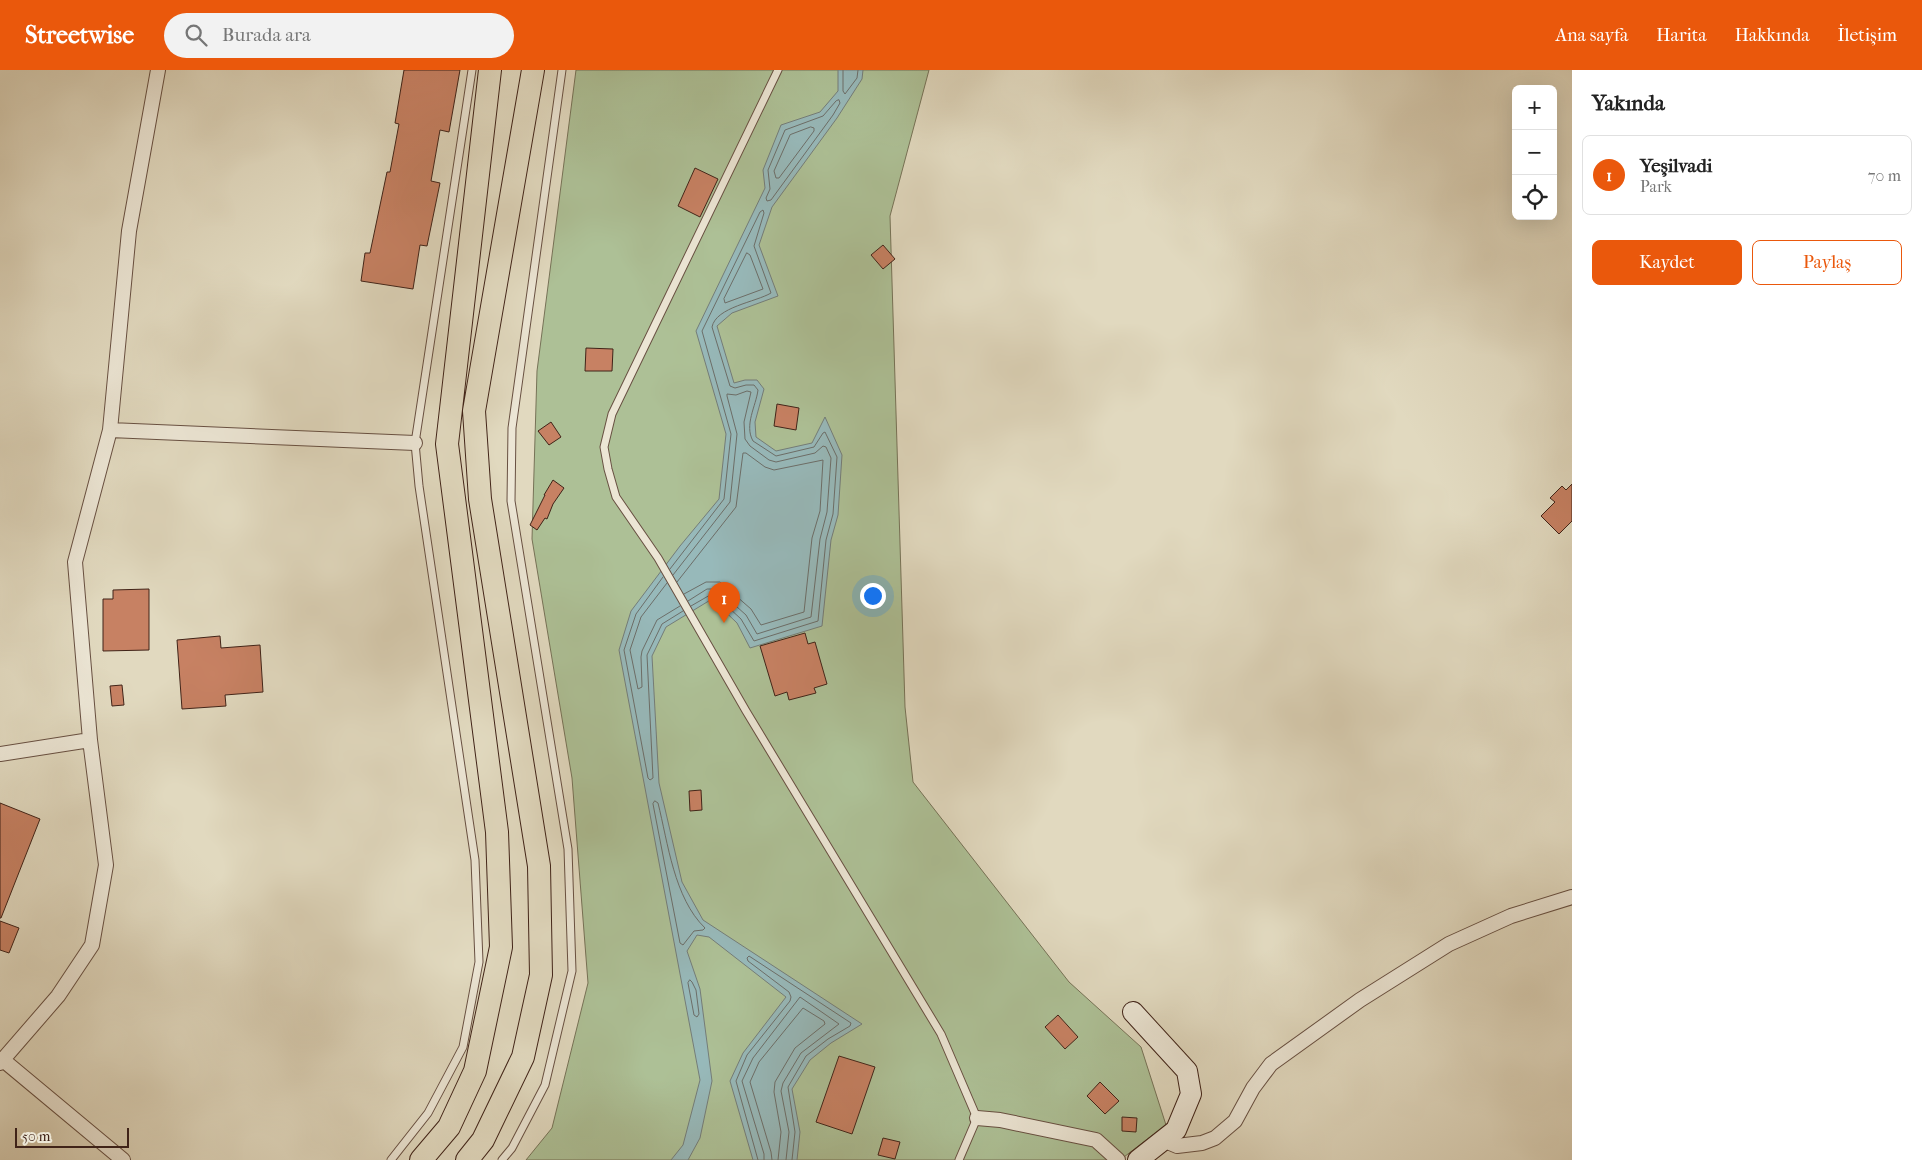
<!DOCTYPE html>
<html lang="tr">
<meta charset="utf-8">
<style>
:root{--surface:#fff;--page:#f2f2f2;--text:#222;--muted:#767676;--line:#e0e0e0;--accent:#ea580c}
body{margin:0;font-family:"IM FELL French Canon",serif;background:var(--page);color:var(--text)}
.controls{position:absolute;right:15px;top:15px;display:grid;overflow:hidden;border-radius:8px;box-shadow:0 5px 20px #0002}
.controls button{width:45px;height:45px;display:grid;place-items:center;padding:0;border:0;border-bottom:1px solid var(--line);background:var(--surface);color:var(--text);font:25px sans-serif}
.scale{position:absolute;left:15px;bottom:12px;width:114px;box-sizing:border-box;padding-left:5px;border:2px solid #402318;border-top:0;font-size:14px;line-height:18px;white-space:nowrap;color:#402318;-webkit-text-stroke:4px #ece6d5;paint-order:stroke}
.you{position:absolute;left:872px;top:525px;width:18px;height:18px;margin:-12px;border:4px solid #fff;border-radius:50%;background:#1a73e8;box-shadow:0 0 0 8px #1a73e833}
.badge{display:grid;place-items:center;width:32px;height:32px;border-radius:50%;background:var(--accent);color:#fff;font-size:16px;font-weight:700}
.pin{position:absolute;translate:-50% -41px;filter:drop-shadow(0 1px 2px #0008)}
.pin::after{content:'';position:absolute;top:26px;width:18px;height:15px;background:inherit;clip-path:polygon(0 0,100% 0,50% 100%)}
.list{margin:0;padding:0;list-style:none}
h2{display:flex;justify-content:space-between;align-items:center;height:65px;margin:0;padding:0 20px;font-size:21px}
h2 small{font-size:16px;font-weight:400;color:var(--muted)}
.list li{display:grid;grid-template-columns:32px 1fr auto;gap:15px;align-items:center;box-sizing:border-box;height:80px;margin:0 10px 10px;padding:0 10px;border:1px solid var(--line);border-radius:8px}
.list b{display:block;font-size:19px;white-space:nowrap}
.list p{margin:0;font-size:16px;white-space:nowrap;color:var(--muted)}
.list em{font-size:16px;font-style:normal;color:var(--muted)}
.actions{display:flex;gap:10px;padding:15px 20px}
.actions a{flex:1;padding:11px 0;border:1px solid var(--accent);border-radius:8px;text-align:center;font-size:18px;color:var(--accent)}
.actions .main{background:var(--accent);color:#fff}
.icon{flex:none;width:28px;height:28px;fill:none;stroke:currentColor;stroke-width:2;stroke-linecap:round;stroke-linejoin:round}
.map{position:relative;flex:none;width:1572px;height:1090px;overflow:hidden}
header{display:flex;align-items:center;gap:30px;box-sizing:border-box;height:70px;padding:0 25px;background:var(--accent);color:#fff}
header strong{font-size:24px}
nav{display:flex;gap:28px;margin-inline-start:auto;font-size:18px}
.search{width:350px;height:45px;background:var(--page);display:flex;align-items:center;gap:12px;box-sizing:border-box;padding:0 18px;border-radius:28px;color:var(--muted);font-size:19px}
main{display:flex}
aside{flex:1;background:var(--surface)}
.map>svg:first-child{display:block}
</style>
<header>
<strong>Streetwise</strong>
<div class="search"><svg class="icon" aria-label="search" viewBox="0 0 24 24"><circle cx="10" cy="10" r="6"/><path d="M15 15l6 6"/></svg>Burada ara</div>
<nav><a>Ana sayfa</a><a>Harita</a><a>Hakkında</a><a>İletişim</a></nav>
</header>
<main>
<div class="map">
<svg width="1572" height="1090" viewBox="0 0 1572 1090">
<rect width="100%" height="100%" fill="#e1d9bf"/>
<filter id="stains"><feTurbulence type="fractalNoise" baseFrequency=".004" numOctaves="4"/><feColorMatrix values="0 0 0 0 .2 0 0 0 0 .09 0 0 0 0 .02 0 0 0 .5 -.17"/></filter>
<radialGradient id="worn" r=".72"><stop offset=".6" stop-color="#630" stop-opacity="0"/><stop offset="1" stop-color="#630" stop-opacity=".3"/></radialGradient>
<path fill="#adc096" stroke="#767257" d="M 576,0 L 929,0 L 890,146 L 905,637 L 913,712 L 1069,912 L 1141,977 L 1166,1055 L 1120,1090 L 526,1090 L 552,1058 L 588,913 L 572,708 L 532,469 L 537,301 Z"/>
<path fill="#97b9ba" stroke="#747d79" d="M 838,0 L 863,0 L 862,9 L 837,48 L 772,137 L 759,175 L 778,226 L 732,243 L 717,256 L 734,313 L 745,310 L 757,310 L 764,319 L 755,352 L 756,367 L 776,381 L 812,373 L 825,347 L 842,385 L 838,445 L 831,470 L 822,556 L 750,578 L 737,553 L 712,529 L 666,557 L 652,586 L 659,713 L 682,812 L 703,850 L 862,954 L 831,973 L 810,990 L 792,1019 L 800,1062 L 797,1090 L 753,1090 L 730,1011 L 743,983 L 786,927 L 709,867 L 697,865 L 687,881 L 700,919 L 712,1011 L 700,1068 L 688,1090 L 671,1090 L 683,1075 L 700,1010 L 619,580 L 631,541 L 680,476 L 719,429 L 726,364 L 696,261 L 765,118 L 763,100 L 781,55 L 820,42 L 838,21 Z"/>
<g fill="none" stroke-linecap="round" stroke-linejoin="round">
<path stroke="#6c6e69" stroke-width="1" d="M 843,0 L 843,21 L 845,24 L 857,8 L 858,0
M 839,30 L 840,33 L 833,45 L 771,130 L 767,131 L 766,128 L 770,119 L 768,100 L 785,60 L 823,46 L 836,31 Z
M 811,57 L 814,58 L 814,61 L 779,108 L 776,108 L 774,101 L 790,65 Z
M 747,183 L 750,185 L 763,219 L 725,233 L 724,229 Z
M 670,499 L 724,429 L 731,364 L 702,261 L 760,142 L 763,140 L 764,143 L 754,176 L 771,223 C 756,232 716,237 712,257 L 730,316 L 735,318 L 746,315 L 754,315 L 758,320 C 756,336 744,355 753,371 L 776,386 L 814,377 L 823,363 L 825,362 L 837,387 L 833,444 L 826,470 L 818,551 L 754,571 L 741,549 L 715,525 L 710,525 L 691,536
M 673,505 L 730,432 L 737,364 L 727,326 L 727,324 L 736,325 L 747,321 L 751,322 L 744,352 L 745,369 L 750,376 L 769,390 L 776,392 L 815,383 L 823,376 L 826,377 L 831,388 L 827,442 L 820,469 L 811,547 L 757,564 L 746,545 L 717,519 L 707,519 L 688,531
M 663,507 L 636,544 L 624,580 L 648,708 L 650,710 L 653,708 L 647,585 L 662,554 L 683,541
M 677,512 L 736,437 L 743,383 L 746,383 L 765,397 L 774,400 L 823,390 L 820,441 L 812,468 L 804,542 L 761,555 L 751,539 L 720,512 L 706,512 L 684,524
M 667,513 L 641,547 L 630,580 L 638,619 L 642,617 L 641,587 L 642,581 L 657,550 L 680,536
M 655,731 L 658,733 C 668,773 674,828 705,858 L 703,860 L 694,861 L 683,875 L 680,873 L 653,734 Z
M 690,910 L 692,912 L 696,920 L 699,944 L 697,947 L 694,945 L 688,913 Z
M 758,1090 L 736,1011 L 747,985 L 790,931 L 791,927 L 789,922 L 748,891 L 747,888 L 749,886 L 851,953 L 850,956 L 828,969 L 806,986 L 788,1017 L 795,1062 L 792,1090
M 764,1090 L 764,1084 L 742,1011 L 753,988 L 800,927 L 839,954 L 801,983 L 783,1013 L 781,1021 L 789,1062 L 786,1090
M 772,1090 L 771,1082 L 750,1012 L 759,992 L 803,938 L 824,951 L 825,954 L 795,978 L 775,1012 L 774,1022 L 781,1062 L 778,1090"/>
</g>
<path fill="#c78163" stroke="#402318" d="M 404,0 L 460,0 L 449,62 L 440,60 L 431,111 L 440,113 L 427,176 L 420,175 L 413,219 L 361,211 L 365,183 L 370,183 L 387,102 L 390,102 L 399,54 L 395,53 Z
M 695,98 L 718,109 L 700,147 L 678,136 Z
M 883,175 L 895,189 L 883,199 L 871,185 Z
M 586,278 L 613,279 L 612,301 L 585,301 Z
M 777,334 L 799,338 L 796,360 L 774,356 Z
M 551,352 L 561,367 L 549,375 L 538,361 Z
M 553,410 L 564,418 L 553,434 L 547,449 L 545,448 L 537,460 L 530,455 L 545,425 L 544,425 Z
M 1572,414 L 1572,451 L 1559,464 L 1541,446 L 1555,432 L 1550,428 L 1562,416 L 1566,420 Z
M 149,519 L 149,580 L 103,581 L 103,529 L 113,529 L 113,520 Z
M 805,563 L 808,574 L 815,572 L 827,614 L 814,618 L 816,623 L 789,630 L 787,622 L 775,626 L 760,576 Z
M 220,566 L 221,578 L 260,575 L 263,622 L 225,625 L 226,636 L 182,639 L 177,570 Z
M 122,615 L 124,635 L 112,636 L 110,616 Z
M 701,720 L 702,740 L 690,741 L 689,721 Z
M 0,733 L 40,749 L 1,848 L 0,848 Z
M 0,851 L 19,858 L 9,883 L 0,880 Z
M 1058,945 L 1078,967 L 1065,979 L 1045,957 Z
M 839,986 L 875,997 L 852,1064 L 816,1052 Z
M 1100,1012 L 1119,1031 L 1105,1044 L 1087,1026 Z
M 1122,1047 L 1137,1048 L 1136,1062 L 1122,1061 Z
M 883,1068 L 900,1072 L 895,1089 L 878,1085 Z"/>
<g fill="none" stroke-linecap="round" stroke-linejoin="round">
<defs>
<path id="lane" d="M 778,0 L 612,344 L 604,377 L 608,399 L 616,427 L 658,488 L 746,641 L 941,964 L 977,1048 L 959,1090
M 391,1090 L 428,1043 L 463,977 L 479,892 L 475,790 L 419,416 L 415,373 L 472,0
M 502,1090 L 512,1078 L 545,1015 L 572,901 L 568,779 L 511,431 L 512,358 L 562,0"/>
<path id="street" d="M 158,0 L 129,161 L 110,360 L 415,373
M 0,684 L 90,670 L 75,492 L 110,360
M 3,990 L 123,1090
M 0,993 L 58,926 L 92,875 L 106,795 L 90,670
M 977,1048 L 1000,1050 L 1096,1070 L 1118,1090
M 1163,1070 L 1177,1076 L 1202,1073 L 1215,1068 L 1235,1051 L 1253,1018 L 1271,994 L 1360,930 L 1449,874 L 1511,846 L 1572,827"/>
<path id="secondary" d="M 1133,942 L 1187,1001 L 1191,1024 L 1176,1060 L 1138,1090"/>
<path id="primary" d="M 421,1090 L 449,1057 L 475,1001 L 501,877 L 497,762 L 447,374 L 490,0
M 467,1090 L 483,1070 L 523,987 L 541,905 L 539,796 L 480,429 L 474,341 L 533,0"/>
</defs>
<use href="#lane" stroke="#685042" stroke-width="9"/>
<use href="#street" stroke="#685042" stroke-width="16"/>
<use href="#secondary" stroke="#402318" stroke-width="22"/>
<use href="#primary" stroke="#402318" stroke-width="24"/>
<use href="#lane" stroke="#ece6d5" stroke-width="7"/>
<use href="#street" stroke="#ece6d5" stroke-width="14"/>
<use href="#secondary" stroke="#ece6d5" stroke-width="20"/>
<use href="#primary" stroke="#e1d9bf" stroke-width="22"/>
</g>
<rect width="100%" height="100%" filter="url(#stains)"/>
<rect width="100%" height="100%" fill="url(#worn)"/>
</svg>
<div class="controls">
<button>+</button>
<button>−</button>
<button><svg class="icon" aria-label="locate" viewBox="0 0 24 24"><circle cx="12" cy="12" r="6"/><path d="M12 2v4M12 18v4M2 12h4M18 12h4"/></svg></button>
</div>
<div class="scale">50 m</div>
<div class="you"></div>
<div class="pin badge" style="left:724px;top:553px">1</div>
</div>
<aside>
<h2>Yakında<small></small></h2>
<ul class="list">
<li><span class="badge">1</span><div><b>Yeşilvadi</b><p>Park</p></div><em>70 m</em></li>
</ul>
<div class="actions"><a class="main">Kaydet</a><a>Paylaş</a></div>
</aside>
</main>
